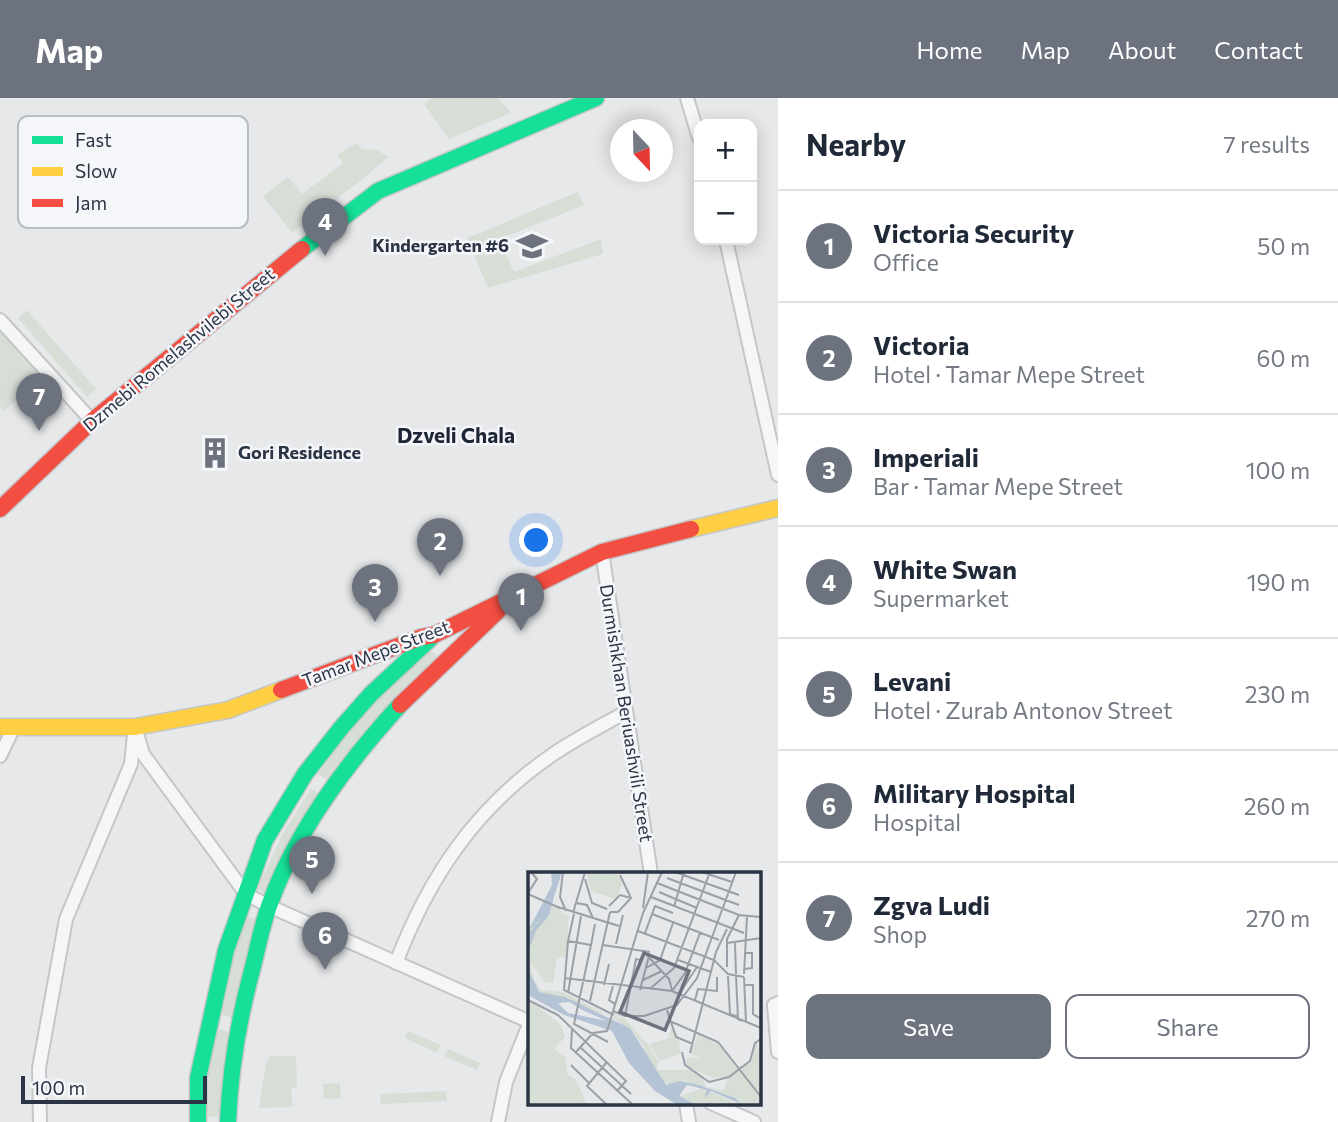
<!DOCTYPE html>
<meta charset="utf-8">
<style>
:root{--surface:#fff;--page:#f6f6f7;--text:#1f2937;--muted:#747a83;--line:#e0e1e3;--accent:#6c737f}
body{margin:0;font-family:Commissioner,sans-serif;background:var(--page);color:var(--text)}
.controls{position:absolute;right:21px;top:21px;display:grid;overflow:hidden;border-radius:14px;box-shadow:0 4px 18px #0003}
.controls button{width:63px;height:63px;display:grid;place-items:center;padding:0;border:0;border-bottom:2px solid var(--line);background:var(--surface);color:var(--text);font:35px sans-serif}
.compass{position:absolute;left:610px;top:21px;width:63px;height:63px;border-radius:50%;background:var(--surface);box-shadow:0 4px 18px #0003;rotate:158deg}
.scale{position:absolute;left:21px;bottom:18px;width:186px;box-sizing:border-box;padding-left:7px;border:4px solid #2b3445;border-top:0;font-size:19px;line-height:24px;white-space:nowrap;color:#2b3445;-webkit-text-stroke:5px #f4f6f9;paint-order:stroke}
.you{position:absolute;left:537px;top:443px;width:24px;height:24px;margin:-18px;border:5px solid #fff;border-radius:50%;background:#1a73e8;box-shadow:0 0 0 10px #1a73e833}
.badge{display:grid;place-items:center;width:46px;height:46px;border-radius:50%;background:var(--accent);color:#fff;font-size:23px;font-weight:700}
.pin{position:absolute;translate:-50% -58px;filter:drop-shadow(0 2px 4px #0008)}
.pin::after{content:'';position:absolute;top:37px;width:24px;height:21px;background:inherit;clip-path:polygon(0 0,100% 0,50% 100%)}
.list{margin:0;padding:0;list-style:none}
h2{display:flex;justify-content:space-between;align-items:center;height:91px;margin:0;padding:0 28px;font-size:30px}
h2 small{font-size:23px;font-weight:400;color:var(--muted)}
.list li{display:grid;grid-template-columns:46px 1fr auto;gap:21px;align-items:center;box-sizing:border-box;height:112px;padding:0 28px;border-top:2px solid var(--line)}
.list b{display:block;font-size:26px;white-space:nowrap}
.list p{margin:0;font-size:23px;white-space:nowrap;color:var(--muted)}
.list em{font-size:23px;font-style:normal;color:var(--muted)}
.actions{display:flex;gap:14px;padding:21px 28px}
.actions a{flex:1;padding:16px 0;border:2px solid var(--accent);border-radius:14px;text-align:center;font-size:24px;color:var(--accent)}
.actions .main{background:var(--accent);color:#fff}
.map{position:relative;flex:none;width:778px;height:1024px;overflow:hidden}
header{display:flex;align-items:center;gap:42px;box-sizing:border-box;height:98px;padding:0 35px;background:var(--accent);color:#fff}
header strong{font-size:33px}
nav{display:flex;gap:38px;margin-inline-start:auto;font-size:24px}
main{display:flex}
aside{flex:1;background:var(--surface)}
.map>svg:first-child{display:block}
</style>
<header>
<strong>Map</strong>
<nav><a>Home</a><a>Map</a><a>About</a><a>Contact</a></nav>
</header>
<main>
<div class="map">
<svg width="778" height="1024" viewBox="0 0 778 1024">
<rect width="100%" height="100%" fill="#e6e8ea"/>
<path fill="#d6ded6" d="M 432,0 L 498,0 L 511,15 L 449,41 L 424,6 Z
M 356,45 L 362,51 L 377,52 L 388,59 L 364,80 L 292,135 L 263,98 L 288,79 L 302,96 L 343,65 L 337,57 Z
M 578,94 L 584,107 L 499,141 L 514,174 L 601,141 L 603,156 L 488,190 L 467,140 Z
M 27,212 L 96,291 L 87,299 L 18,220 Z
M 0,233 L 42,280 L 4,313 L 0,308 Z
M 429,554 L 434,554 L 437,558 L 330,684 L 318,676 L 351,631 L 384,594 Z
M 311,690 L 323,698 L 270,797 L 257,791 L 282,737 Z
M 245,818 L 261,822 L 233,920 L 218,916 Z
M 216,930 L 229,934 L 221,1019 L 205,1018 L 208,966 Z
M 408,933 L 440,947 L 437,955 L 405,940 Z
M 448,951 L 480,965 L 477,972 L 444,958 Z
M 270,958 L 296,958 L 297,989 L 291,990 L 293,1009 L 259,1010 L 266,965 Z
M 340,985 L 341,1000 L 324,1001 L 323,986 Z
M 446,993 L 447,1003 L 381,1006 L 380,996 Z"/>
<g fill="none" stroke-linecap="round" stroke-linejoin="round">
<defs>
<path id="street" d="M 687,0 L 699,40
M 726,142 L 778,377
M 0,222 L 92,323
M 602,454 L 651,776
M 135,629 L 143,656 L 246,796 L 269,808 L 530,924
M 0,658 L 14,629
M 396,865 C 429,779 475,710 552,657 C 575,641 601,628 626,614
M 778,905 L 774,907 L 778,954
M 686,1005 L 689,1024
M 711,1005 L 754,1024
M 40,1024 L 39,970 L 66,821 L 131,666 L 134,637
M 498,1024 L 506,984 L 530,924"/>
<path id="fast" d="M 302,151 L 378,93 L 596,0
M 198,1024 L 198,980 L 226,852 L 265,742 L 305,676 L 341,630 L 371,596 L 430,541
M 228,1024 C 230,973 238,925 251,876 C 257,854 261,830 269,808 C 295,734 347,665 400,607"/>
<path id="slow" d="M 691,431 L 778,410
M 0,629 L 135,629 L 228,612 L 281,592"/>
<path id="jam" d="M 0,411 L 92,323 L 302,151
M 281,592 L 422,539 L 434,537 L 602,454 L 691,431
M 400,607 L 498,513"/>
</defs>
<use href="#street" stroke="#c4c6c8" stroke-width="16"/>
<use href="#fast" stroke="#c4c6c8" stroke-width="19"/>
<use href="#slow" stroke="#c4c6c8" stroke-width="19"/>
<use href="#jam" stroke="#c4c6c8" stroke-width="19"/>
<use href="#street" stroke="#f5f6f7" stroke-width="12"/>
<use href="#fast" stroke="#16e098" stroke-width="16"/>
<use href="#slow" stroke="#ffcf43" stroke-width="16"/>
<use href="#jam" stroke="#f24e42" stroke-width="16"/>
</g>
<defs>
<symbol id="school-bare" viewBox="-9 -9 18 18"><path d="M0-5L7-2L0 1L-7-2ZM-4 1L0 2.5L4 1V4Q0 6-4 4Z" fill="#6c737f" stroke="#f4f6f9" stroke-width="2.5" paint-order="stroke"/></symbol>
<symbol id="building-bare" viewBox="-9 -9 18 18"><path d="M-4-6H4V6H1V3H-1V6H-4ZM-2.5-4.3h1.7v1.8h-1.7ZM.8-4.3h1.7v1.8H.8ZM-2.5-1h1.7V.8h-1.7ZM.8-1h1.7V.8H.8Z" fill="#6c737f" stroke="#f4f6f9" stroke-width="2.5" paint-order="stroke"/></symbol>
</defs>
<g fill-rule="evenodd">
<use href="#school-bare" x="510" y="126" width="44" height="44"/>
<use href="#building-bare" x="193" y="333" width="44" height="44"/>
</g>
<g text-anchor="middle" stroke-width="5" stroke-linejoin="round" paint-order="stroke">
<g font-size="18" font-weight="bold" fill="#2b3445" stroke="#f4f6f9" text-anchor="end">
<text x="509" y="154">Kindergarten #6</text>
<text x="238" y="361" text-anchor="start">Gori Residence</text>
</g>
<g font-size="18" fill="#2b3445" stroke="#f4f6f9">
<text transform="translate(179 252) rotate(-40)" y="6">Dzmebi Romelashvilebi Street</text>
<text transform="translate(376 556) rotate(-21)" y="6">Tamar Mepe Street</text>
<text transform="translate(626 615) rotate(81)" y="6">Durmishkhan Beriuashvili Street</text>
</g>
<g font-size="21" font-weight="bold" fill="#1d2536" stroke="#f4f6f9">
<text x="456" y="345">Dzveli Chala</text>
</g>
</g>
<g transform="translate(528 774)">
<rect width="233" height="233" fill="#e6e8ea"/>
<path d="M 58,0 L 89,2 L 95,10 L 88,27 L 63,19 ZM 32,7 L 23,31 L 41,45 L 38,85 L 29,85 L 25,111 L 17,110 L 2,91 L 6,108 L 13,118 L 35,120 L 82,144 L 11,120 L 2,101 L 0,58 L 20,39 L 27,13 ZM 0,127 L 33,153 L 37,165 L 26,177 L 37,185 L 40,203 L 48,208 L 59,232 L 0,232 ZM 88,143 L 96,144 L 87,145 L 96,146 L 120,173 L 130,190 L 129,198 L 164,198 L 174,204 L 178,215 L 132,211 L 123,204 L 109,178 L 117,176 L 104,159 L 85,146 ZM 145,155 L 150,163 L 153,182 L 131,189 L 121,172 L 148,164 L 139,165 ZM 170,162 L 184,168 L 183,171 L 189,170 L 208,196 L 223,189 L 228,169 L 233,183 L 233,232 L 213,232 L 179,215 L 195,218 L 201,205 L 184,206 L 159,194 L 157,188 L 162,185 L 175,187 L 163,182 ZM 175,216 L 180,218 L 177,225 L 182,219 L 209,232 L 159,232 L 151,225 Z" fill="#d6ded6"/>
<path d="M 23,0 L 34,0 L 21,39 L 0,59 L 24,13 ZM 0,71 L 2,101 L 11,120 L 37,125 L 102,156 L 138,213 L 150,209 L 171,213 L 207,226 L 213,232 L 183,219 L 176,226 L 179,218 L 159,213 L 151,224 L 166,232 L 148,232 L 127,219 L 101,191 L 84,159 L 36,143 L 0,123 ZM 42,130 L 54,138 L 79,149 L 40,141 L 30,131 Z" fill="#b4c4d5" fill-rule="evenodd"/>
<path fill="none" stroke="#b4c4d5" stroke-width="3.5" d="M 0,65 L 19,43 L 29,8M 1,73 L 8,53"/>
<path fill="none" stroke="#9ba0a8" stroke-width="2" d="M 35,0 L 32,25 L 38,39M 147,0 L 211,23M 174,0 L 204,10M 139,6 L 211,33M 57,7 L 64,31 L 79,37M 129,11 L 211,43 L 233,45M 131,20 L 169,36M 0,21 L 9,7 L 3,0M 0,22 L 32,36M 123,25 L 216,61M 48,31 L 59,33 L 65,46M 81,34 L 92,23 L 103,26M 30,35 L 91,54M 146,35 L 156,0M 115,36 L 120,0M 82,40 L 90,40 L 103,26 L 92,3M 45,41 L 57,0M 46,42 L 40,69 L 63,73 L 67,52M 124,42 L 191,68M 110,59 L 186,88 L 200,102 L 216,105M 117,61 L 127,34 L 145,41M 40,69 L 36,118 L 86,143M 199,71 L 233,66M 207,71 L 208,102M 88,72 L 95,43M 63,73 L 46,152 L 80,170M 75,73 L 122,80M 115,79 L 141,107 L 144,118M 216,81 L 224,81 L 224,96 L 216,97M 150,88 L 183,100M 199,95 L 199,67 L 211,43M 118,96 L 132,88 L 145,51M 216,102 L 219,44M 208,103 L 210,147 L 214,149M 200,104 L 202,142 L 210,145M 216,105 L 218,151M 36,106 L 144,119 L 233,156M 115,108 L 134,99M 76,113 L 81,92M 217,113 L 225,113 L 225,142 L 233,147M 85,114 L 81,128 L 87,132M 123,116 L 146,96 L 182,0M 112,118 L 121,84M 144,119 L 157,101 L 172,61M 40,121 L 53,44M 151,122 L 169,95M 0,128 L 30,143 L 98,209 L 89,219M 167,128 L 170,117 L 189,119 L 189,105M 62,129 L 82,40M 139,138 L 148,165 L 165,172M 85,139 L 97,144 L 116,144 L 149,133 L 169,106 L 208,0M 97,144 L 108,87 L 113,88 L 116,80M 144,150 L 190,170 L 233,225M 44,157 L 43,176 L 104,232M 53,176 L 103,222M 48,180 L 65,161 L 79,159 L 115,41 L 134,0M 154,180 L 157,193 L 181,210 L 201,205 L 222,189 L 227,171 L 233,167M 162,181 L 188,80 L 199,57M 78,191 L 59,214 L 78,232M 43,193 L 61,211"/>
<path fill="#6c737f" fill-opacity="0.15" stroke="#6c737f" stroke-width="3.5" d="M 116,81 L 161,99 L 137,158 L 92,140 Z"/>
<rect width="233" height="233" fill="none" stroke="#2b3445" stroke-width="3.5"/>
</g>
<rect x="18" y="18" width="230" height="112" rx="10" fill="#f4f6f9" stroke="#b8bcc3" stroke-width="2"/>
<rect x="32" y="38" width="31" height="8" fill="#16e098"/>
<rect x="32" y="69" width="31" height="9" fill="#ffcf43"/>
<rect x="32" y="101" width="31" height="8" fill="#f24e42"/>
<g font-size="19" fill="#2b3445">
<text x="75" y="49">Fast</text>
<text x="75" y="80">Slow</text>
<text x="75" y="112">Jam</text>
</g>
</svg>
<div class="controls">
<button>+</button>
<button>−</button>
</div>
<svg class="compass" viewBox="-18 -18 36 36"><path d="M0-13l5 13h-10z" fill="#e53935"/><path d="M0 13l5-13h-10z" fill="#747a83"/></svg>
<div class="scale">100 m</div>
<div class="you"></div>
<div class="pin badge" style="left:521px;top:533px">1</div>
<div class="pin badge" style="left:440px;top:478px">2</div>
<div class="pin badge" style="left:375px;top:524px">3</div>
<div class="pin badge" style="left:325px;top:158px">4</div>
<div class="pin badge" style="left:312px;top:796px">5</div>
<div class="pin badge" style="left:325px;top:872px">6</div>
<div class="pin badge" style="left:39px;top:333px">7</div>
</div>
<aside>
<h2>Nearby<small>7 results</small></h2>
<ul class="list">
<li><span class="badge">1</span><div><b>Victoria Security</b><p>Office</p></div><em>50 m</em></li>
<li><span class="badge">2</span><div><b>Victoria</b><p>Hotel · Tamar Mepe Street</p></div><em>60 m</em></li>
<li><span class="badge">3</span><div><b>Imperiali</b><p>Bar · Tamar Mepe Street</p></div><em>100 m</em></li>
<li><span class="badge">4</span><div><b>White Swan</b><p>Supermarket</p></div><em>190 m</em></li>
<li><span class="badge">5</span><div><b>Levani</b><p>Hotel · Zurab Antonov Street</p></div><em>230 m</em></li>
<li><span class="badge">6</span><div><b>Military Hospital</b><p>Hospital</p></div><em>260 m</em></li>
<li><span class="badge">7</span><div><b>Zgva Ludi</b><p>Shop</p></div><em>270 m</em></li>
</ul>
<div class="actions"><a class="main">Save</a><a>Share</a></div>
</aside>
</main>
